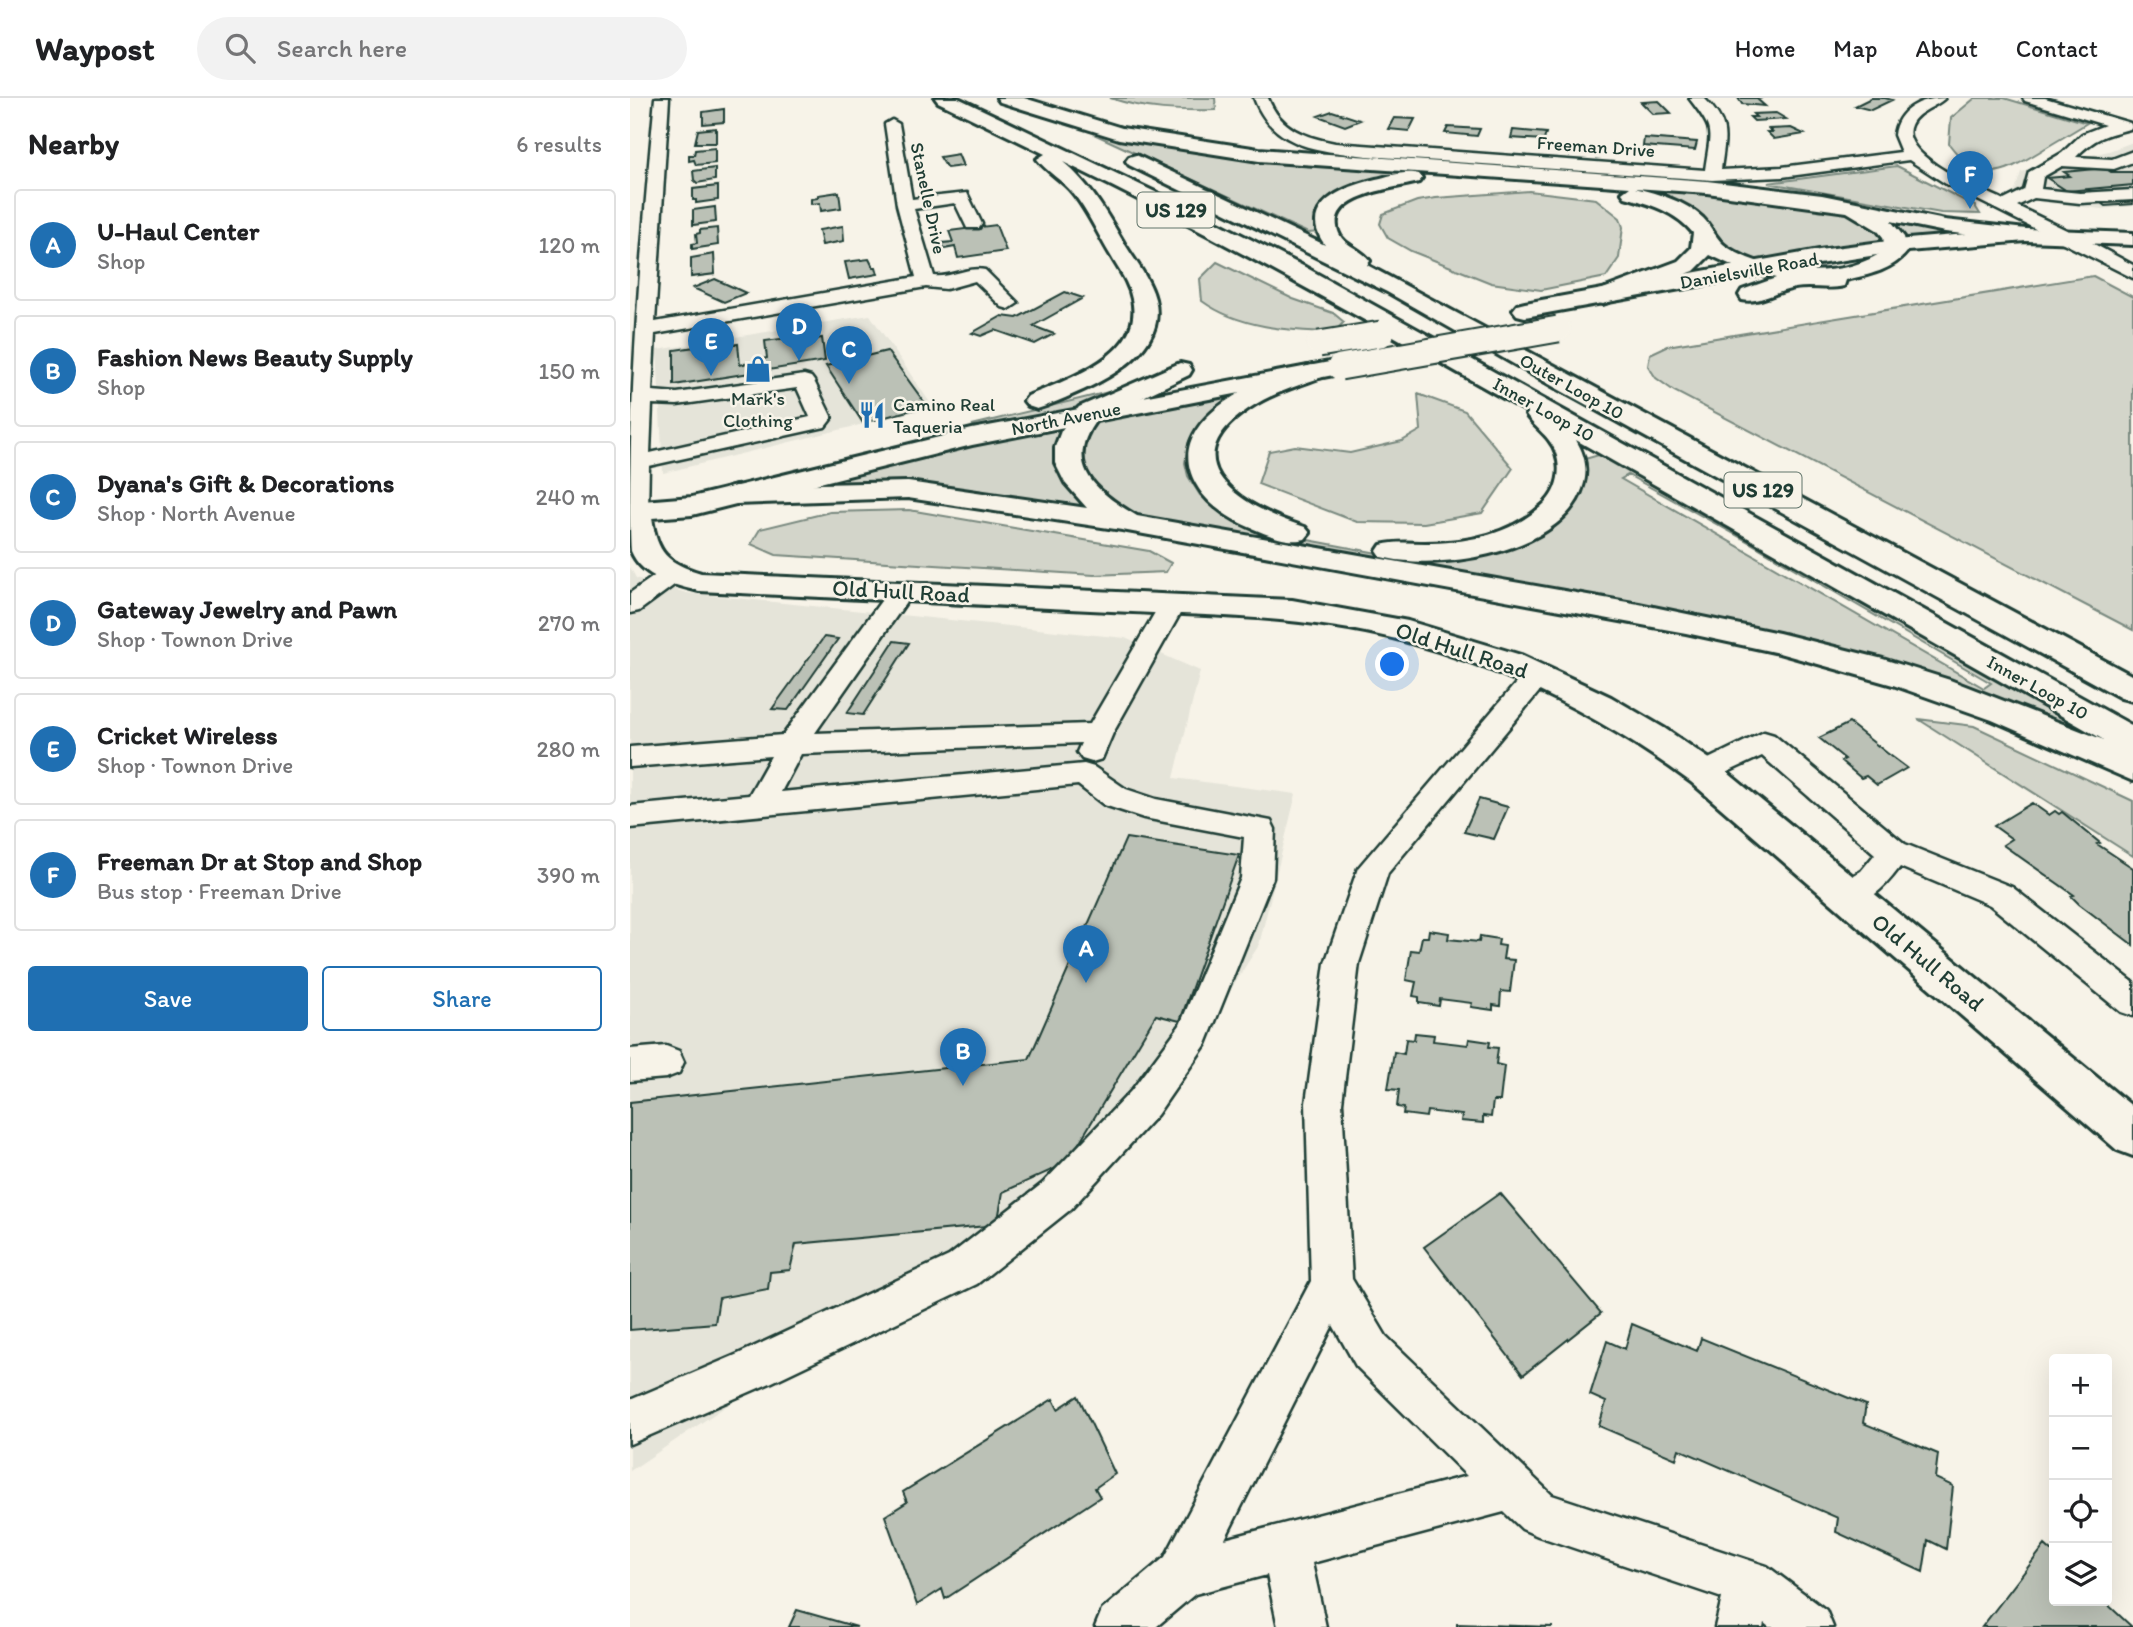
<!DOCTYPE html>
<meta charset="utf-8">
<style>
:root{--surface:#fff;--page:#f2f2f2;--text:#202124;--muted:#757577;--line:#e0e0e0;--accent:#1f6fb2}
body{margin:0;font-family:Itim,sans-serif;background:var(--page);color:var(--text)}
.controls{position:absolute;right:21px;bottom:21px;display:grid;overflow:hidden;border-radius:7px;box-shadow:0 7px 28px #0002}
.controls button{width:63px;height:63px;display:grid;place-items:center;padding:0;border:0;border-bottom:2px solid var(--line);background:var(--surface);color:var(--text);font:35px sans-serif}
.you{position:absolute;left:763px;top:567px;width:24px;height:24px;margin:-18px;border:5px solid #fff;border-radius:50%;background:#1a73e8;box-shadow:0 0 0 10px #1a73e833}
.badge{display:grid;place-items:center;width:46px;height:46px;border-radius:50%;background:var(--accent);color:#fff;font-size:23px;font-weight:700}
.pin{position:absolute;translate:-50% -58px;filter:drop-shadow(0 2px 4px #0008)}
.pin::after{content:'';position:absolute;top:37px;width:24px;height:21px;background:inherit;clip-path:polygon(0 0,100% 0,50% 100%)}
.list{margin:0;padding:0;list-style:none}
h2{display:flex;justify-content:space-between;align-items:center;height:91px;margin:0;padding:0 28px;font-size:30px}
h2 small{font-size:23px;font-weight:400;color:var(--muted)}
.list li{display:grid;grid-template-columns:46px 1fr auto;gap:21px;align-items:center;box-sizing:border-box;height:112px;margin:0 14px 14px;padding:0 14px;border:2px solid var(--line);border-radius:7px}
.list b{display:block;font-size:26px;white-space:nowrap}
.list p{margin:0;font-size:23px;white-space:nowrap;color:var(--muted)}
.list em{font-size:23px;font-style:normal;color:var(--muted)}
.actions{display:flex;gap:14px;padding:21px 28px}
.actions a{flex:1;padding:16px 0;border:2px solid var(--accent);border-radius:7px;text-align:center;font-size:24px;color:var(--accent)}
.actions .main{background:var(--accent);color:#fff}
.icon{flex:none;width:38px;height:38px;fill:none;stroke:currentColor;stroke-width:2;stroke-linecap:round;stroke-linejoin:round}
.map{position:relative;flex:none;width:1503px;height:1529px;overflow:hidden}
header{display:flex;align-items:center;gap:42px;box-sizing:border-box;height:98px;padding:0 35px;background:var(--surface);border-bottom:2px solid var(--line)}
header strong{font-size:33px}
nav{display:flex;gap:38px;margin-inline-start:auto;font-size:24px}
.search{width:490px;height:63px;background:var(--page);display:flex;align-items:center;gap:18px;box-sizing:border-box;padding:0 24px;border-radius:38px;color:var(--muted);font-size:26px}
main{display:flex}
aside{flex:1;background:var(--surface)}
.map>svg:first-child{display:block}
</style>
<header>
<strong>Waypost</strong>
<div class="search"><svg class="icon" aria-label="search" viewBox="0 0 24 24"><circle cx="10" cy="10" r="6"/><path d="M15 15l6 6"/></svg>Search here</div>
<nav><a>Home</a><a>Map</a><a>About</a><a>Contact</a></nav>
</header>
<main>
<aside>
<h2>Nearby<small>6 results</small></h2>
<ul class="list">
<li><span class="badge">A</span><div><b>U-Haul Center</b><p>Shop</p></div><em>120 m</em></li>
<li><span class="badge">B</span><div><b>Fashion News Beauty Supply</b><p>Shop</p></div><em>150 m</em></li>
<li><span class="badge">C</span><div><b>Dyana's Gift &amp; Decorations</b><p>Shop · North Avenue</p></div><em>240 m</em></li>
<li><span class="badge">D</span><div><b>Gateway Jewelry and Pawn</b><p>Shop · Townon Drive</p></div><em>270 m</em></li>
<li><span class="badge">E</span><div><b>Cricket Wireless</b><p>Shop · Townon Drive</p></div><em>280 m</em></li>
<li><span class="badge">F</span><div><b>Freeman Dr at Stop and Shop</b><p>Bus stop · Freeman Drive</p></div><em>390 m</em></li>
</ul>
<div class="actions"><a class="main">Save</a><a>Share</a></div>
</aside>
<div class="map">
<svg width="1503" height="1529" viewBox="0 0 1503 1529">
<rect width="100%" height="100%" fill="#f7f3e8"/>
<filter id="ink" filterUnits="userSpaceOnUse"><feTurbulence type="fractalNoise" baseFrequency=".0143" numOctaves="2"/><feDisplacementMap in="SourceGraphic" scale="14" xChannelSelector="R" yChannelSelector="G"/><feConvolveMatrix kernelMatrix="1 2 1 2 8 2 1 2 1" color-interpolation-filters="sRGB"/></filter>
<g filter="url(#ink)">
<path fill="#e5e4d9" d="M 1503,44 L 1503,108 L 1472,111 L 1411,104 L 1384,95 L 1391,74 L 1479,53 Z
M 240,217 L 303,309 L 33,375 L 27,252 Z
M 0,469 L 6,480 L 57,495 L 495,540 L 570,573 L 544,680 L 666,696 L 629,847 L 516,1024 L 0,1373 Z"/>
<path fill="#d3d5ca" stroke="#79897f" stroke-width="2" fill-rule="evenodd" d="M 480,0 L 585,0 L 586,12 C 549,13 516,12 480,0 Z
M 1345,0 L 1374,0 L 1457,25 C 1441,35 1425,44 1409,54 C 1371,77 1350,87 1319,46 L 1321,20 Z
M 473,34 L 515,43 L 1076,92 L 1201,108 L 1239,122 L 1259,146 L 1128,165 L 1117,162 L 1009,94 L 974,88 L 807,76 L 785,77 L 730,88 L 689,134 L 678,135 L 466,37 Z
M 1267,68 L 1345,108 L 1350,116 L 1311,115 L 1138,85 Z
M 899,93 L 966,101 L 990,120 L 993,129 L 989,160 L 976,179 L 911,192 L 861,185 L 781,153 L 758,140 L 750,126 L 753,116 L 787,103 L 806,100 Z
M 1242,116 L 1333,133 L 1276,143 Z
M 587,164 L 663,201 L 703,215 L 714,224 L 704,234 C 659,233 609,230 572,203 L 570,181 Z
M 1463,178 L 1503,199 L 1503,532 L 1044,293 L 1026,280 L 1018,268 L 1020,256 L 1037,248 Z
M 491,291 L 458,308 L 345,332 L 346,328 L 342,327 Z
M 621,292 L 575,322 L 559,343 L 555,365 L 558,378 L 570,397 L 593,417 L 630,433 L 774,460 L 828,459 L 949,397 L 957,375 L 955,361 L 972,356 L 1460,632 L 1455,639 L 1302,582 L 505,418 L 465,396 L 445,355 L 463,321 ZM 998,377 L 1124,447 L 1361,585 L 1354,590 L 991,381 Z
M 788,296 L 835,313 L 883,370 L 852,415 L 794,425 L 727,424 L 628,386 L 639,353 L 665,348 L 720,355 L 772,343 L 791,332 Z
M 443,323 C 426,369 418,378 461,410 L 309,388 L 197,386 L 303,353 Z
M 279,412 L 519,453 L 541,465 L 536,474 L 464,477 L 146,457 L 121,446 L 130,431 L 200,414 Z
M 1288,621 L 1344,628 L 1503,703 L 1503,758 Z"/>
<path fill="#bbc1b6" stroke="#1f3d34" stroke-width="2" d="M 1108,0 L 1132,0 L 1127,1 L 1135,8 L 1112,6 Z
M 1241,0 L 1255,0 L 1262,2 L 1241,12 L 1225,8 Z
M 1029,3 L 1041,15 L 1023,16 L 1011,4 Z
M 94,11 L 94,24 L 73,26 L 73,14 Z
M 702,13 L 730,22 L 715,28 L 688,18 Z
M 1146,15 L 1156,21 L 1124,23 L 1120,19 L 1126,19 L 1123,16 Z
M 764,20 L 785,21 L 779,33 L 758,31 Z
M 818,29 L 850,31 L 847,38 L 815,35 Z
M 86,30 L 86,45 L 65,45 L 68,32 Z
M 1161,30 L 1174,36 L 1144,41 L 1137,34 L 1142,34 L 1139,31 Z
M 883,32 L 916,35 L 914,42 L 881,40 Z
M 1014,40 L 1067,44 L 1065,52 L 1013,48 Z
M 85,50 L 85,65 L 66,67 L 64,62 L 59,63 L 59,57 L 64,57 L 65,52 Z
M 328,56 L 333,68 L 317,70 L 310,59 Z
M 85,70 L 85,82 L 67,85 L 64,82 L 63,73 Z
M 1475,70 L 1481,74 L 1503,74 L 1503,87 L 1437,93 L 1417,80 L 1440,78 L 1434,74 Z
M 88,88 L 88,102 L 66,105 L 66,102 L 63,102 L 63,91 Z
M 209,94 L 211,110 L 191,113 L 190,105 L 181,106 L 181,101 L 188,100 L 188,97 Z
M 1503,99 L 1503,106 L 1475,108 L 1467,102 Z
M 85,109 L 86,124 L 63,127 L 63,112 Z
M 366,127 L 376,153 L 328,160 L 325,149 L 314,151 L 312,145 L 323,144 L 319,133 Z
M 213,128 L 214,143 L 192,147 L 189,132 Z
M 87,130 L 88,147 L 62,151 L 62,146 L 67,145 L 66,136 L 70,135 L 70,132 Z
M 84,156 L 85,176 L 61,179 L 61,160 Z
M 239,161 L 243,169 L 246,169 L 248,176 L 219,181 L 215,164 Z
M 85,181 L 116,195 L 94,204 L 63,190 Z
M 435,194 L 453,200 L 403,228 L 424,236 L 405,246 L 365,232 L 351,238 L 342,235 L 372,218 L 387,220 Z
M 165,239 L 166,244 L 192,240 L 195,263 L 44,287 L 44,252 L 72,248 L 72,251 L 108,246 L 110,267 L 137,260 L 135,243 Z
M 257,253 L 297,308 L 233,325 L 196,268 Z
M 194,539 L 208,541 L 158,612 L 142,611 Z
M 264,543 L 279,545 L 233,617 L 217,615 Z
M 1219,625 L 1257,655 L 1277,670 L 1247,687 L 1236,678 L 1231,680 L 1211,663 L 1215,661 L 1189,640 Z
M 849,701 L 878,709 L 864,741 L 834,734 Z
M 1402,705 L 1419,717 L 1425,713 L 1429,716 L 1432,714 L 1470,745 L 1467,746 L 1503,770 L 1503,847 L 1449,806 L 1441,798 L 1444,797 L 1373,747 L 1382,741 L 1364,728 Z
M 496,740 L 609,757 L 550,923 L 526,917 L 437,1065 L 373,1094 L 367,1127 L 166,1146 L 160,1172 L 140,1174 L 138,1191 L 89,1200 L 85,1225 L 0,1232 L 0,1004 L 399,961 Z
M 799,832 L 819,835 L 818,841 L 849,844 L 850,838 L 869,841 L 868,847 L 875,848 L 873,861 L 884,862 L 880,894 L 871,893 L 870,908 L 863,907 L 863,912 L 841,909 L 842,905 L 810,901 L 809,908 L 789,905 L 789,899 L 783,898 L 786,884 L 776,882 L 781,852 L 789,853 L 792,839 L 798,839 Z
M 785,935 L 804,937 L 803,943 L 838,947 L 839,941 L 860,944 L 859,949 L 868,950 L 866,966 L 874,968 L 870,1003 L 863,1003 L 861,1019 L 853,1018 L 853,1025 L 831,1023 L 832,1017 L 797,1013 L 796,1019 L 773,1016 L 774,1010 L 767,1009 L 769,992 L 758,991 L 764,954 L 774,956 L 776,941 L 784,942 Z
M 870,1095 L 971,1215 L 893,1277 L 794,1149 Z
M 1002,1226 L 1067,1253 L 1071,1240 L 1236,1307 L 1233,1325 L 1308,1356 L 1305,1380 L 1323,1388 L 1316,1451 L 1298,1442 L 1293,1474 L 1206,1434 L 1208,1420 L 1049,1351 L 1046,1361 L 969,1328 L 976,1304 L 960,1297 L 977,1243 L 995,1251 Z
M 448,1298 L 485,1376 L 465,1390 L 470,1399 L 315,1501 L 312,1491 L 287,1507 L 255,1418 L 277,1404 L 273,1394 L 423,1301 L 428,1311 Z
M 1415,1447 L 1424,1455 L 1424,1503 L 1474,1503 L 1502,1529 L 1352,1529 Z
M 167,1512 L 227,1529 L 159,1529 Z
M 827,1526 L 923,1529 L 827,1529 Z"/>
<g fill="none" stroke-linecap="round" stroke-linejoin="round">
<defs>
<path id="minor" d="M 25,0 L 39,0 L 25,224 L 286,179 L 267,107 L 255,26 L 262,22 L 269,26 L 282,101 L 337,95 L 352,126 L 349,130 L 337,130 L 325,105 L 284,111 L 304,178 C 321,180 339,168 355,172 L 388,205 L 379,211 L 372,209 L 345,183 L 316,191 L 296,189 L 25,236 L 22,293 L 47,295 L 174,277 L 181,279 L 184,283 L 202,320 L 195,329 L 19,368 L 18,411 L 14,416 L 0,417 C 0,277 12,139 25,0 ZM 167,290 L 180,319 L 20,355 L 22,306 L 47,307 Z
M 624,0 L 638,0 C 650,31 675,39 705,45 L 1075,72 C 1081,30 1085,34 1059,0 L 1074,0 C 1101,27 1095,38 1091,72 L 1152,69 L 1271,54 L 1264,37 C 1267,11 1291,0 1315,0 C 1305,10 1287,13 1281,27 C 1267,58 1351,91 1374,102 L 1394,92 L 1399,74 L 1432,55 L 1452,36 L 1475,27 L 1395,3 L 1393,0 L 1415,0 L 1500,25 L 1502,28 L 1500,31 C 1475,37 1465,40 1446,59 L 1482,61 L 1503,53 L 1503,64 L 1484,71 L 1432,68 L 1413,79 L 1411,91 L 1450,95 L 1503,92 L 1503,102 L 1450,105 L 1404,100 L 1387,108 L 1451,139 L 1503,167 L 1503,180 L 1316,86 L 1279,62 L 1152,79 L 1082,82 L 737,58 C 690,53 643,51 624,0 Z
M 42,469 L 51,472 L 55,477 L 51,482 L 9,513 L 0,515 L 0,495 L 33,472 Z
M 271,485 L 280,488 L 284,493 L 185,635 L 460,626 L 534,499 L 543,497 L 552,499 L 556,505 L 483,635 L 472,661 L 462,664 L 452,661 L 447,654 L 451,645 L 171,656 L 151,694 L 454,666 L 464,669 L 496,691 L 526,701 L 641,723 L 645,731 L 643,780 L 576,946 L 527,1017 L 441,1111 L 347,1186 L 138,1286 L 0,1346 L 0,1302 L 108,1256 L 319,1158 L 413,1085 L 501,993 L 550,927 L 611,780 L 614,739 L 514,720 L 474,707 L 448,687 L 0,730 L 0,708 L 119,697 L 141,658 L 0,669 L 0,649 L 153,637 L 262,488 Z
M 908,568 L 918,571 L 922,577 L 918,583 L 758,775 L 729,865 L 712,1005 L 722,1181 L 756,1238 L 922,1397 L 1137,1468 L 1196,1512 L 1203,1529 L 1139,1529 L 1134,1525 L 1133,1529 L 1085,1529 L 1092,1500 L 908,1438 L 892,1431 L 874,1414 L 682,1465 L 696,1529 L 648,1529 L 637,1477 L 565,1496 L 526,1529 L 465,1529 L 472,1512 L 535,1459 L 681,1183 L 676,1005 L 695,865 L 728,770 L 898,571 ZM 703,1227 L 726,1268 L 837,1378 L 595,1441 Z
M 1134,634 L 1144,637 L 1275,746 L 1382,789 L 1503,884 L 1503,918 L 1491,914 L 1360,807 L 1270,769 C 1255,789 1234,813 1207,805 L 1202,796 L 1207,787 L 1231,773 L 1245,756 L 1132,658 L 1074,685 L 1064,682 L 1059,675 L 1064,668 Z
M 36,948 L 49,953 L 54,964 L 49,975 L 36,980 L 0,983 L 0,951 Z"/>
<path id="major" d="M 1396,131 L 1503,135 L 1503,147 L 1396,143 L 1266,154 L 1189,166 L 895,219 L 887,217 L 883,212 L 887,207 L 895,205 L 1189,152 L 1266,142 Z
M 710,262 L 719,264 L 722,269 L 719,274 L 342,347 L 62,417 L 22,420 C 27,455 37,465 71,475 L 662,502 L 778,523 L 891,557 L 981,599 L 1034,630 L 1087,666 L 1503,1009 L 1503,1058 L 1487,1052 L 1061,684 C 974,620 879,571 774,543 C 679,517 578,518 481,513 C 343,506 206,500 69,493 C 44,487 12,480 1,453 C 0,440 0,418 0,404 L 62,399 L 342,331 Z"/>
<path id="highway" d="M 305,0 L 328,0 L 565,113 L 675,169 L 1503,628 L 1503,683 L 1362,622 L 1263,587 L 1149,555 L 1056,535 L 492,432 L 278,400 L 105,406 L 95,403 L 91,397 L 95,391 L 105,388 L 278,384 L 457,410 L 435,385 L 425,365 L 425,349 L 431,333 L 449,309 L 550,265 L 559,267 L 562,272 L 559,277 L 467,321 C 432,367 466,394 507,418 L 1009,506 L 1149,535 L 1253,561 L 1320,582 L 1474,642 L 946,342 C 958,362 959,381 947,402 C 915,457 808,473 751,459 L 747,453 L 751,447 C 766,443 780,445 795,445 C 838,445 883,436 915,405 C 928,392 932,372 926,355 C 921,339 905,330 896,317 L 898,314 C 744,227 592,141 433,64 C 461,87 476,115 494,145 C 505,163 520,181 525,201 C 540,260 457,291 416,308 L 407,311 L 398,308 L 394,303 L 398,298 C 437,281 515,257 502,201 C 499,185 489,172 481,158 C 468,137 458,113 442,94 C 432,82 417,74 407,61 L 415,56 L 308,4 Z
M 367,0 L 394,0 L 492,30 L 629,51 L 1077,83 L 1192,97 L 1315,122 L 1396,131 L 1403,133 L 1407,137 L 1403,141 L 1396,143 L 1315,134 L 1261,123 L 1274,139 L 1277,154 C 1263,172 1238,177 1216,182 L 1214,188 C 1198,192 1181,187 1165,190 C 1147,193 1129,206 1112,202 L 1109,197 L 1112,192 L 1146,180 L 1110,171 L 1080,157 L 1064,173 L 973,206 L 965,204 L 962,199 L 965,194 L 1048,163 L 1061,150 L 1063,135 C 1046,114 1020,106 995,99 L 992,95 L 1000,89 L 629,63 L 489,41 L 370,4 ZM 1005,90 L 1077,95 L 1217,114 L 1247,132 L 1253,139 L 1255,152 C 1213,183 1140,177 1097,149 C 1086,142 1082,129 1073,120 C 1055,103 1029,96 1005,90 Z
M 506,57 L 695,147 C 666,107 714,89 746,81 C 759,78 775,72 789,76 L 792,80 L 789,84 C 767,90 696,96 708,133 C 712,147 732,151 740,163 L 737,167 L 1503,578 L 1503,603 L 1491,600 L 926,290 L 757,194 L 499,67 L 496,63 L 499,59 Z
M 683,267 L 692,269 L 695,274 L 692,279 C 667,288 640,296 618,311 C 536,367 619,412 675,429 L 680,435 L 675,441 C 657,446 636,436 619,429 C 598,420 577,406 566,386 C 529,320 635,278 683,267 Z"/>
</defs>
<use href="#minor" stroke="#1f3d34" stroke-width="5"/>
<use href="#major" stroke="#1f3d34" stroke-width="6"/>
<use href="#highway" stroke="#1f3d34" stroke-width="6"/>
<use href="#minor" fill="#f7f3e8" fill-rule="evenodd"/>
<use href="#major" fill="#f7f3e8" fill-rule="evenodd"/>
<use href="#highway" fill="#f7f3e8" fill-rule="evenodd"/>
<defs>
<path id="major-bridge" d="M 689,246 L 751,236
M 710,269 L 928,231"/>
</defs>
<use href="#major-bridge" stroke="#1f3d34" stroke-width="29" stroke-linecap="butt"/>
<use href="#major-bridge" stroke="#f7f3e8" stroke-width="25"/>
</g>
</g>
<defs>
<symbol id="shop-bare" viewBox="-9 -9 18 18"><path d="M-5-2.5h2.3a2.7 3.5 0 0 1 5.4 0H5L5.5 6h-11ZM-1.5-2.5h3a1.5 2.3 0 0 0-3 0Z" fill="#1f6fb2" stroke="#f7f3e8" stroke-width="2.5" paint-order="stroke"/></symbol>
<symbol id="restaurant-bare" viewBox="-9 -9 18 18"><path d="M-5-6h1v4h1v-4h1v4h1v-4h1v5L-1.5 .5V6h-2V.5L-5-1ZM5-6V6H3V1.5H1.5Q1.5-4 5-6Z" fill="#1f6fb2" stroke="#f7f3e8" stroke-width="2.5" paint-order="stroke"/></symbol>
</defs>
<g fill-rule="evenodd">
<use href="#shop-bare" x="109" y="252" width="38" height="38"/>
<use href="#restaurant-bare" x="223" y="298" width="38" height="38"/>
</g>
<g text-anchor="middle" stroke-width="5" stroke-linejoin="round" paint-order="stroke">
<g font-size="19" fill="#1f3d34" stroke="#f7f3e8">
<text transform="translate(966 48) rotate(4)" y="7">Freeman Drive</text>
<text transform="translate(299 100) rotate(78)" y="7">Stanelle Drive</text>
<text transform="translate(1119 172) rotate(-10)" y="7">Danielsville Road</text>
<text transform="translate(942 288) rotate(29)" y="7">Outer Loop 10</text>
<text transform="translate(914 311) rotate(29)" y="7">Inner Loop 10</text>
<text transform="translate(436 320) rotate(-11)" y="7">North Avenue</text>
<text transform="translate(1408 589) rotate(29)" y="7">Inner Loop 10</text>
</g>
<g font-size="19" fill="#1f3d34" stroke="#f7f3e8">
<text x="128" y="307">Mark's<tspan x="128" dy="22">Clothing</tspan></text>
<text x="263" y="313" text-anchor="start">Camino Real<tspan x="263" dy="22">Taqueria</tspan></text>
</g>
<g fill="#f7f3e8" stroke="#60746a" stroke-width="2">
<rect x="507.5" y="94.5" width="77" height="35" rx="5"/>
<rect x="1094.5" y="374.5" width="77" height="35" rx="5"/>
</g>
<g font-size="21" font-weight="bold" fill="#1f3d34">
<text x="546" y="119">US 129</text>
<text x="1133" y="399">US 129</text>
</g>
<g font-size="23" fill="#1f3d34" stroke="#f7f3e8">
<text transform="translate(271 493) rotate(3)" y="8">Old Hull Road</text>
<text transform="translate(832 552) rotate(18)" y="8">Old Hull Road</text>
<text transform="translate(1298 864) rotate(40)" y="8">Old Hull Road</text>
</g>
</g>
</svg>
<div class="controls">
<button>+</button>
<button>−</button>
<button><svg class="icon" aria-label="locate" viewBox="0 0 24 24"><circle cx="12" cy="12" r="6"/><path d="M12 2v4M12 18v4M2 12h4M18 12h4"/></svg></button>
<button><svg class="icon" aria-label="layers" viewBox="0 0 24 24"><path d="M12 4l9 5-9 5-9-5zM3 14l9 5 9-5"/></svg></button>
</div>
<div class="you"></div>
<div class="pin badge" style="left:456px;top:885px">A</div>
<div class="pin badge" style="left:333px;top:988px">B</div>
<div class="pin badge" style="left:219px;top:286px">C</div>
<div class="pin badge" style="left:169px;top:263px">D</div>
<div class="pin badge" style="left:81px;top:278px">E</div>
<div class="pin badge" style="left:1340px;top:111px">F</div>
</div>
</main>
